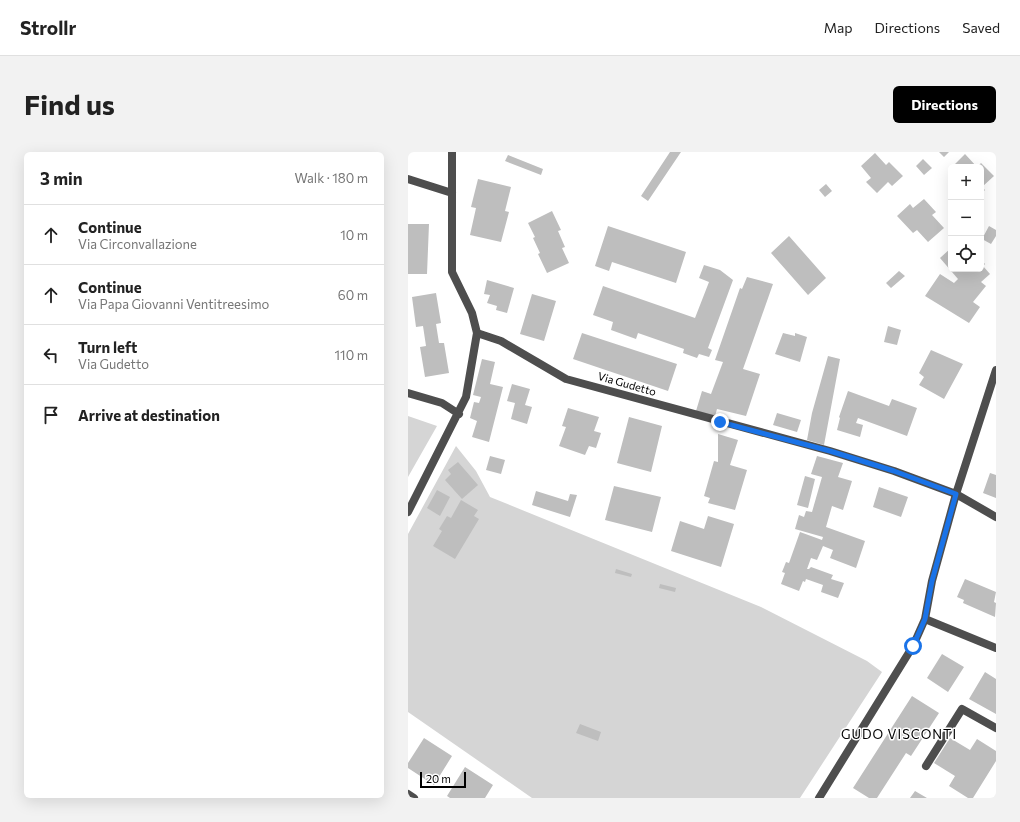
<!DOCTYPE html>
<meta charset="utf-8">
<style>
:root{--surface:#fff;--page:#f2f2f2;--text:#222;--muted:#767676;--line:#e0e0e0;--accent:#000}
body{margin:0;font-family:Commissioner,sans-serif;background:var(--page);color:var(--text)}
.controls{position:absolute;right:12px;top:12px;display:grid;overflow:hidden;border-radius:6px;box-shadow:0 4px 16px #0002}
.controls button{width:36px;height:36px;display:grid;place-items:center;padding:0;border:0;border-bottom:1px solid var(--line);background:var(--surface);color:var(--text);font:20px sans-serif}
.scale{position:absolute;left:12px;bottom:10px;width:46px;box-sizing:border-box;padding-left:4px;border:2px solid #000;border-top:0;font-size:11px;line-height:14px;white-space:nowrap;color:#000;-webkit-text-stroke:3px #fff;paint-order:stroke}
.stop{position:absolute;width:12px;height:12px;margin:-9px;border:3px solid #1a73e8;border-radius:50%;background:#fff}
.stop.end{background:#1a73e8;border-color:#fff;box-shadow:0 1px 4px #0008}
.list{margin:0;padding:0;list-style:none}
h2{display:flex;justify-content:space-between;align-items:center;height:52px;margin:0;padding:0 16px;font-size:17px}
h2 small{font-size:13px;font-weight:400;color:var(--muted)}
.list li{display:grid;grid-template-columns:26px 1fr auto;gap:12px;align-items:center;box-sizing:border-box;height:60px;padding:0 16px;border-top:1px solid var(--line)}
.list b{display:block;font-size:15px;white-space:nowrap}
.list p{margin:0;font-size:13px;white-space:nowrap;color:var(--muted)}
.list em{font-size:13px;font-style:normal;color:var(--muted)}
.icon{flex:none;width:22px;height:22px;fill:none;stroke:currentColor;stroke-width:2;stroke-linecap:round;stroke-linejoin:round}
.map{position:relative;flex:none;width:588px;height:646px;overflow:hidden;border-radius:6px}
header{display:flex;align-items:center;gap:24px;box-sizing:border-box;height:56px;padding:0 20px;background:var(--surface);border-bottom:1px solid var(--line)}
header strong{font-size:19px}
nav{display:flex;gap:22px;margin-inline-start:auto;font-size:14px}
.intro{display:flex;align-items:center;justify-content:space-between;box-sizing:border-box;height:96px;padding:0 24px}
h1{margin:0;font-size:28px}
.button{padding:10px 18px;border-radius:6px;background:var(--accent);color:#fff;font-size:14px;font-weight:700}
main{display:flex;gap:24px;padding:0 24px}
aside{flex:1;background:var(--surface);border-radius:6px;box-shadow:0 4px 16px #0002}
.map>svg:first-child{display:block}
</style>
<header>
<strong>Strollr</strong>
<nav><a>Map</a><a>Directions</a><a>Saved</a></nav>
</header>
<div class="intro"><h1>Find us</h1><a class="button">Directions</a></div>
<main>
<aside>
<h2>3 min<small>Walk · 180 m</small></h2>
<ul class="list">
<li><svg class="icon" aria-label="ahead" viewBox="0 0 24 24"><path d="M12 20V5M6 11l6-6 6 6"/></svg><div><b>Continue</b><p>Via Circonvallazione</p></div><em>10 m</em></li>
<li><svg class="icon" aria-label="ahead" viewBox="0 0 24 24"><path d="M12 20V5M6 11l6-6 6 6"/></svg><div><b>Continue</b><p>Via Papa Giovanni Ventitreesimo</p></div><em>60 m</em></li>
<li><svg class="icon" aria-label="left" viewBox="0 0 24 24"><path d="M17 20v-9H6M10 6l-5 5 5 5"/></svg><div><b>Turn left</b><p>Via Gudetto</p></div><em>110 m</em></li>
<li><svg class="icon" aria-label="arrive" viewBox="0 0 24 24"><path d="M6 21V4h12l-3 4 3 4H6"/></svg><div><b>Arrive at destination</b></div></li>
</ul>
</aside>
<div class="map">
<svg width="588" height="646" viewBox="0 0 588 646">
<rect width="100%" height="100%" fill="#fff"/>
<path fill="#d5d5d5" d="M 0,264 L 29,274 L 0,325 Z
M 48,294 L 68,319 L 82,345 L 353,455 L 459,509 L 474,520 L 392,646 L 124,646 L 0,560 L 0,382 Z"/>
<path fill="#bebebe" d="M 262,0 L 273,0 L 240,49 L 233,44 Z
M 531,0 L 541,0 L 536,5 Z
M 467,1 L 478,13 L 481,10 L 495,24 L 484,34 L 480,30 L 469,41 L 458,30 L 463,26 L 453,14 Z
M 557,2 L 569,15 L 573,11 L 586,24 L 574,35 L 577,38 L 573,42 L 573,15 L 544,15 Z
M 100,3 L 135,17 L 133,23 L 97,9 Z
M 515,7 L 524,16 L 516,23 L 508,14 Z
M 70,27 L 103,35 L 97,59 L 101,60 L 93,90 L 62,83 L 68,56 L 63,55 Z
M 418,32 L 424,39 L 417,45 L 411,38 Z
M 516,47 L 528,60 L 524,63 L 536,76 L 520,90 L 509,78 L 505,81 L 489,64 L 502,52 L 505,56 Z
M 144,59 L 153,78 L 150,79 L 157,95 L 154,96 L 161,111 L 139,121 L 130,102 L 132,101 L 125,86 L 127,85 L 120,71 Z
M 0,72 L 21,72 L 19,122 L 0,122 Z
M 200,74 L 278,100 L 268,131 L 204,110 L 201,119 L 187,114 Z
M 581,74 L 588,78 L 588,84 L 583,92 L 574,87 Z
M 381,84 L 418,126 L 400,143 L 363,101 Z
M 543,96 L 543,117 L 573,117 L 573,108 L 577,112 L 575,114 L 582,122 L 573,130 L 578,134 L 565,150 L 572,155 L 561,171 L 517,144 L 532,122 L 546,131 L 550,127 L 532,106 Z
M 296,113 L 312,118 L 325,128 L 300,196 L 304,198 L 301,205 L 291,202 L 289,206 L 275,201 L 276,197 L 230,181 L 228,187 L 203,178 L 205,170 L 185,163 L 195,134 L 287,166 L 301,130 L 291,126 Z
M 491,119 L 497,124 L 483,136 L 478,131 Z
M 339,125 L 365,132 L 335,217 L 352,222 L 338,264 L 309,257 L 307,264 L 288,259 L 294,239 L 303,242 L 315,210 L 307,208 L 332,136 L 334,137 Z
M 79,128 L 106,136 L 99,161 L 88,158 L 89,154 L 79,151 L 82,143 L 76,142 Z
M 28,141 L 33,171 L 28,172 L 31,191 L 36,191 L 41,221 L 17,225 L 12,195 L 18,194 L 15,174 L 8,175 L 4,145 Z
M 124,142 L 148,149 L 136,189 L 112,182 Z
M 480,174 L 493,178 L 489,193 L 476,190 Z
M 174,181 L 269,212 L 260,239 L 165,207 Z
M 375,181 L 387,184 L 387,181 L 399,185 L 392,210 L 367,202 Z
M 523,198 L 555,212 L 536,247 L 511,233 L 516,225 L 511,221 Z
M 420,204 L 432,207 L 416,293 L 399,288 L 404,261 Z
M 74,207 L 87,210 L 82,232 L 95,235 L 81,290 L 64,285 L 69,269 L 62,266 L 66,250 L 71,251 L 73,245 L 65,243 Z
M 104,232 L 122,237 L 117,253 L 124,255 L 119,272 L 103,267 L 107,251 L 99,249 Z
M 440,239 L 481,254 L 484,247 L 509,256 L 499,284 L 450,266 L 448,271 L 455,273 L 452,285 L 429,278 L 432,266 L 431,265 Z
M 160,256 L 191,265 L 186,279 L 193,281 L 188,296 L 181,294 L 177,303 L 151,294 L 158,275 L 154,274 Z
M 369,261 L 393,268 L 389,280 L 365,273 Z
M 221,265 L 254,274 L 243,320 L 209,311 Z
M 310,282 L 330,288 L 322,313 L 339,318 L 327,358 L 300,351 L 302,346 L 296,344 L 306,309 L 310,310 Z
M 82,304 L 97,308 L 93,322 L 78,318 Z
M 409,304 L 435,311 L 430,325 L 444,329 L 435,358 L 424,354 L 418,375 L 457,389 L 448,416 L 422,406 L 425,398 L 415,394 L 409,408 L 403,406 L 399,417 L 401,417 L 403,415 L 425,423 L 423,427 L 436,431 L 430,446 L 413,440 L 415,433 L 398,427 L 397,430 L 395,429 L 391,439 L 373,432 L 377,421 L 374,420 L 378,410 L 381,411 L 392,380 L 414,388 L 415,385 L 387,377 L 391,363 L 396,365 L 398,359 L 404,360 L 414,325 L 403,322 Z
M 50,310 L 70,333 L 54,347 L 37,328 L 43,322 L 40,318 Z
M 582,321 L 588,323 L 588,346 L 575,341 Z
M 397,324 L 407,327 L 400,356 L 389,353 Z
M 206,334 L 253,345 L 244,380 L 197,368 Z
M 471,335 L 500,345 L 493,365 L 465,355 Z
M 29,338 L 42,345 L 32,364 L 19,356 Z
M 128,339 L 160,349 L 162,342 L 169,343 L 162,365 L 124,353 Z
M 53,348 L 70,358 L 66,364 L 71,367 L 47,407 L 25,394 L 34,379 L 31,377 L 39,364 L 43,366 Z
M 300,364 L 326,372 L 313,415 L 263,399 L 272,369 L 296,377 Z
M 208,417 L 224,422 L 223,425 L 207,421 Z
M 557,427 L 588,440 L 586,450 L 588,451 L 587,465 L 555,451 L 556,448 L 549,445 Z
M 252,432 L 268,436 L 267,440 L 251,436 Z
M 534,502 L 556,515 L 540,540 L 519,526 Z
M 577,520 L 588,527 L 588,562 L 561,547 Z
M 504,544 L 531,561 L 503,604 L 498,601 L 469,646 L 461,646 L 445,636 Z
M 172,572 L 193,580 L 190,589 L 168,581 Z
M 16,586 L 44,604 L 26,633 L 0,616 L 0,611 Z
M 542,586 L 562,598 L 569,587 L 588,599 L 588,609 L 565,646 L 560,646 L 541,634 L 547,624 L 526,611 Z
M 57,615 L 85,633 L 77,646 L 42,646 L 39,644 Z
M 507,639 L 519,646 L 502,646 Z"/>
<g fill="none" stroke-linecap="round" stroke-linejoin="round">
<path stroke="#4e4e4e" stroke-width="8" d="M 0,27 L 44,41
M 69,181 L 93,189 L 158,227 L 422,299 L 486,319 L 548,342 L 588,365
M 0,241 L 34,251 L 51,262
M 0,360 L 58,245 L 69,181 L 64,161 L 44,120 L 44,0
M 517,467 L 588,496
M 518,614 L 554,557 L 588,576
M 0,642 L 6,646
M 411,646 L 505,494 L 517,467 L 524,429 L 548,342 L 588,218"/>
</g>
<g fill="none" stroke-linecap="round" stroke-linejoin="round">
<path stroke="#1a73e8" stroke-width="5" d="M 312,270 L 422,299 L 486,319 L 548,342 L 524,429 L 517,467 L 505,494"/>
</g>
<g text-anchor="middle" stroke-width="3" stroke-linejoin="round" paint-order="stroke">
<g font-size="11" fill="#000" stroke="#fff">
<text transform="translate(219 232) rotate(16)" y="4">Via Gudetto</text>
</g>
<g font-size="13" letter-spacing="1" fill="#000" stroke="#fff">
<text x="491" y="587">GUDO VISCONTI</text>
</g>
</g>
</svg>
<div class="controls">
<button>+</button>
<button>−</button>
<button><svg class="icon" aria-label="locate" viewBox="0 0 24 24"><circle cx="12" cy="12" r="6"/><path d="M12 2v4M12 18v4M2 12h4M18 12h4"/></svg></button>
</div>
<div class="scale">20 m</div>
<div class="stop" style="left:505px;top:494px"></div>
<div class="stop end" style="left:312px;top:270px"></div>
</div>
</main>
